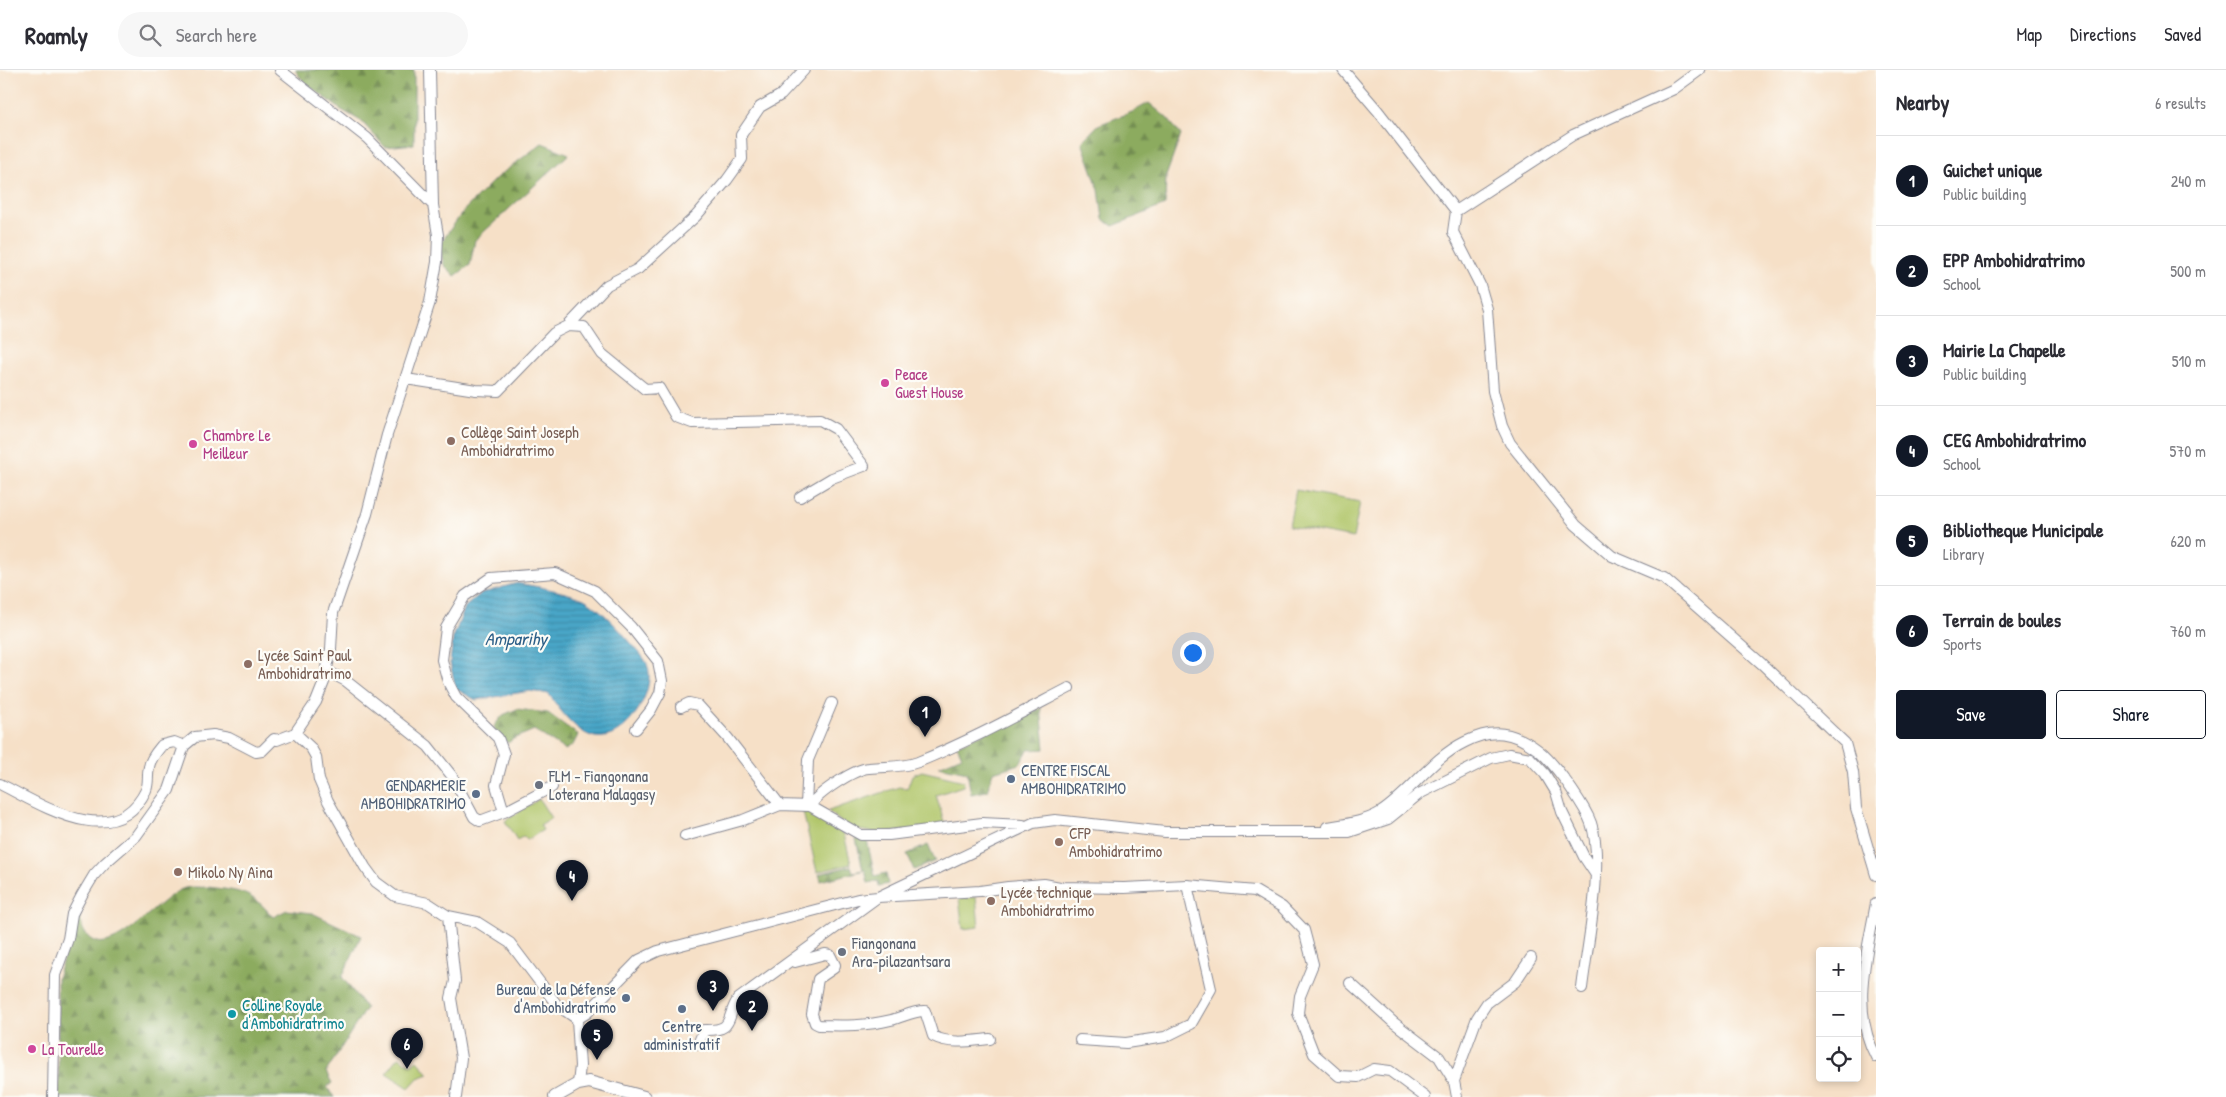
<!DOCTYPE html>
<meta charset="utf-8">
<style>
:root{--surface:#fff;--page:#f7f7f7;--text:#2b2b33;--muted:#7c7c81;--line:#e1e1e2;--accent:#111827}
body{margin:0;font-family:"Patrick Hand",sans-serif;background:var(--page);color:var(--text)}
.controls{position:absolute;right:15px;bottom:15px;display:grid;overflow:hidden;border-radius:5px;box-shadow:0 2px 8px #0003}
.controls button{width:45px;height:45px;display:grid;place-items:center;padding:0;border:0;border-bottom:1px solid var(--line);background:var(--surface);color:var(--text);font:25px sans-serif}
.you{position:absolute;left:1192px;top:582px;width:18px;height:18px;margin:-12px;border:4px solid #fff;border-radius:50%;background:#1a73e8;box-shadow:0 0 0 8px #1a73e833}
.badge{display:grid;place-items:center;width:32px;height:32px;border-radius:50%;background:var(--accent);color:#fff;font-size:16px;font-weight:700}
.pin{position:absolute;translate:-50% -41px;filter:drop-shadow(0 1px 2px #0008)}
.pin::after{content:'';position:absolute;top:26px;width:18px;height:15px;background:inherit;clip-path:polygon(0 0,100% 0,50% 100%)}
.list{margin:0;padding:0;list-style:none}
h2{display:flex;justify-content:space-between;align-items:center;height:65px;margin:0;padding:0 20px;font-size:21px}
h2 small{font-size:16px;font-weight:400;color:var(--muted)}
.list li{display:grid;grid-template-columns:32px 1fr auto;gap:15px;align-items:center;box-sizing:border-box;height:90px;padding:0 20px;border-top:1px solid var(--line)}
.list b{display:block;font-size:19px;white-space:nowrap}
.list p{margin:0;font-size:16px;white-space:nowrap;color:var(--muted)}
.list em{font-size:16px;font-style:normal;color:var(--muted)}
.actions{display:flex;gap:10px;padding:15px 20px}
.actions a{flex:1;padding:11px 0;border:1px solid var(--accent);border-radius:5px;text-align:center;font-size:18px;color:var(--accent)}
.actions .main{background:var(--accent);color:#fff}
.icon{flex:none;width:28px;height:28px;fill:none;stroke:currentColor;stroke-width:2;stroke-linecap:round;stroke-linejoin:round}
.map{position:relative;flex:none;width:1876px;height:1027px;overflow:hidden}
header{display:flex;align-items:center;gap:30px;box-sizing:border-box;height:70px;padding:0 25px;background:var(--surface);border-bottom:1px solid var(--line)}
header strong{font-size:24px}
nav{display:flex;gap:28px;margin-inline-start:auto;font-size:18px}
.search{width:350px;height:45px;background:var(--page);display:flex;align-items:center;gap:12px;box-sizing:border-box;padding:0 18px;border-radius:28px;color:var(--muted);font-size:19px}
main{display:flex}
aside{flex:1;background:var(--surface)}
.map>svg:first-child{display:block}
</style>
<header>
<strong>Roamly</strong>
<div class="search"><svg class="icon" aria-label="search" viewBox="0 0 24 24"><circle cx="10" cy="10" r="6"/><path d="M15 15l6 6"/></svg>Search here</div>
<nav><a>Map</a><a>Directions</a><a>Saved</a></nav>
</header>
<main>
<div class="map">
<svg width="1876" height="1027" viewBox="0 0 1876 1027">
<defs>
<pattern id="forest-firs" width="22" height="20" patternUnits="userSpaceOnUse" patternTransform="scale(1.25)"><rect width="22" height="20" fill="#8cab5e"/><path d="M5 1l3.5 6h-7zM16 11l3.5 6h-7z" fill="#728c51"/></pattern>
<pattern id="water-rules" width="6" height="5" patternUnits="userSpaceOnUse" patternTransform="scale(1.25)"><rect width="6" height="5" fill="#48a6c7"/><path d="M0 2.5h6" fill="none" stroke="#3b88a5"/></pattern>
</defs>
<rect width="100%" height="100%" fill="#fdfcf7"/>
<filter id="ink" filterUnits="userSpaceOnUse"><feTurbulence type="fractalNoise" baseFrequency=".02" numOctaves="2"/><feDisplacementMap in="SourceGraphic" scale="10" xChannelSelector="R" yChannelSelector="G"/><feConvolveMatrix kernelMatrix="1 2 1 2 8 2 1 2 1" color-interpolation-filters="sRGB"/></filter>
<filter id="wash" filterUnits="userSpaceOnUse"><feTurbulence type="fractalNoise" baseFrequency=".0096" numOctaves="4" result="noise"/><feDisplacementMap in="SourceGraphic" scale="20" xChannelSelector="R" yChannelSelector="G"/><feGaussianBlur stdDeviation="1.12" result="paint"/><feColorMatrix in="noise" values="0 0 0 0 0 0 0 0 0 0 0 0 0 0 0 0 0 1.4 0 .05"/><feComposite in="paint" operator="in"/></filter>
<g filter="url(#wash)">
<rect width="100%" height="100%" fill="#f6e0c7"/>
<path fill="#b1c66a" stroke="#667a64" d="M 1296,420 L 1360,432 L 1353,468 L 1289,456 Z
M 922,701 L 964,711 L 963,716 L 936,725 L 945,755 C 916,759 871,770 844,754 C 838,750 833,745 828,741 L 899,717 L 907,719 L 912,705 Z
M 539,729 L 551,748 L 540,755 L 543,760 L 527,770 L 524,766 L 517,770 L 505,751 Z
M 803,742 L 812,742 L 844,764 L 851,794 L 817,802 Z
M 976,827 L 979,857 L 963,859 L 959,829 Z
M 399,987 L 411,995 L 417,990 L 429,1004 L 418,1008 L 409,1018 L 386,1003 Z"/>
<path fill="url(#forest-firs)" stroke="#546d5e" d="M 295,0 L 414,0 L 414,74 L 385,77 L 361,51 L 340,39 L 304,12 Z
M 1149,33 L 1167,48 L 1181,65 L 1166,106 L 1165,135 L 1113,156 L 1103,149 L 1099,120 L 1082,72 L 1098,55 L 1132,42 Z
M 542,73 L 569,84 L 475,170 L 470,195 L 455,206 L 444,195 L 439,175 L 465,139 L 496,108 Z
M 1041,638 L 1045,679 L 1028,680 L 1020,694 L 993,702 L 987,721 L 971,724 L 967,702 L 939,696 L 962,686 L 957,675 Z
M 517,639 L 548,643 L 578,665 L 573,675 L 565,680 L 534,660 L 513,669 L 508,673 L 496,663 L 494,656 L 503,645 Z
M 866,766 L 875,806 L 886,803 L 888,814 L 879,816 L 878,811 L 868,813 L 865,800 L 821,811 L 819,804 L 851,796 L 853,802 L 863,800 L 856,769 Z
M 928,775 L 935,791 L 914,800 L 907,784 Z
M 208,817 C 240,821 251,821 273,847 L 287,840 L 312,843 L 361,866 L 342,907 L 366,938 L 326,1002 L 332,1013 L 327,1017 L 334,1027 L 59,1027 L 57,908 L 78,841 C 80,848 81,857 85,863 C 108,898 159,825 185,818 C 192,816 201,818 208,817 Z"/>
<path fill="url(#water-rules)" stroke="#326a92" d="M 517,513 C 539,517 563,521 584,529 C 598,536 621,561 631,573 C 636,579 644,587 647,594 C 658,620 625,673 595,667 C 576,663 559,639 549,624 L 530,621 L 476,630 L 456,619 L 450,593 L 453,568 L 465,537 L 480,524 Z"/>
</g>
<g filter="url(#ink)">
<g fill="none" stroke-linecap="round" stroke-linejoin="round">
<defs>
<path id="minor" d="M 280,0 L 367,68 L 433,135
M 430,0 L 433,135 L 438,165 L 437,192 L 430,232 L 387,365 L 367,444 L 333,543 L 331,579 L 324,612 L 316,632 L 295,663 L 311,678 L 316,687 L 319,710 L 328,731 L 365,797 L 376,812 L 395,826 L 428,833 L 448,846 L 477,852 L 510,873 L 557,935 L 577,949 L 580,996 L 578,1014
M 1343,0 L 1378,41 L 1456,141 L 1453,162 L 1480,215 L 1487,239 L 1493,321 L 1502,356 L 1510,373 L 1576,455 L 1612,486 L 1664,508 L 1762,594 L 1845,673 L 1853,702 L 1856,738 L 1876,805
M 1456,141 L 1573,65 L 1674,19 L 1700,0
M 568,256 L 584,257 L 602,284 L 645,319 L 659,318 L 676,347 L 692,353 L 820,350 L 836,359 L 864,396 L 832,408 L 800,427
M 406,309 L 476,320 L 498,321 L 554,263 L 568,256 L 607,215 L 638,199 L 696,146 L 727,110 L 742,89 L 741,65 L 760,37 L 781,25 L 804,0
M 327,601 L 346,611 L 428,676 L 452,706 L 474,747 L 480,751 L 504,742 L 496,715 L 504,684 L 498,668 L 456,627 L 448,612 L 442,590 L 446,558 L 465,526 L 491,508 L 555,503 L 595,521 L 631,557 L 658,591 L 662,611 L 660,623 L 651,640 L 636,659
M 681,637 L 689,633 L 698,635 L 727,667 L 780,735
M 0,714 C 43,736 116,783 146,720 C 149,713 147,705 149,697 C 150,689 157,681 162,675 L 174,672 L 184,676
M 806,736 L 808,690 L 832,633
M 810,736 C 818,723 854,699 869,698 C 886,696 902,698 918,692 C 970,671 1019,644 1069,618
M 504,742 L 552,717
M 1327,757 C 1345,754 1365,752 1381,742 C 1411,722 1432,688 1465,672 C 1493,658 1513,661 1538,680 C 1550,689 1559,702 1568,714 C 1576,726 1586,739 1591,753 C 1605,793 1587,875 1582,918
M 685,766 L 743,750 L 780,735 L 810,736 L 861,765 L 889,765 L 982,753 L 1023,755
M 1876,833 C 1867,884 1850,938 1876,987
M 448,846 L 455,911 L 451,928 L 461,988 L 456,1027
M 795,892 L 825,884 L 830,885 L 835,895 L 834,898 L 818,909 L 812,944 L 815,953 L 819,955 C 844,956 866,956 891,950 C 903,947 912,941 925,941 L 933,966 C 950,975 971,971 990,969
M 1350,913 L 1393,952 L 1439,987 L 1454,1011 L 1457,1027
M 577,949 L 587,943 L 639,890 L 658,881 L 858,829 L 878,827 L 980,821 L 1008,817 L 1044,814 L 1060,817 L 1124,818 L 1187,815 L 1255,821 L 1282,837 L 1304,860 L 1313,894 L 1300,926 L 1298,943 L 1314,984 L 1339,1006 L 1358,1007 L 1374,999 L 1390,1001 L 1425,1027
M 1080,970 L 1126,973 L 1165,967 L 1191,954 L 1211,919 L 1187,815
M 698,974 L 704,960 C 735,961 725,949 738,929 L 878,827 L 1033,753 L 1055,750 L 1165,762 L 1349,762 L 1388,749 L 1419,724 L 1491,688 L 1509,684 L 1530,688 L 1545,704 L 1556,722 L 1562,742 L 1584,787 L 1596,805
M 1454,1011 L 1477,948 L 1487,933 L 1515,912 L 1531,888
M 53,1027 L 55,905 L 68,869 L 72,844 L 82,825 L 94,805 L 105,793 L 136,766 L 169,720 L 184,676 L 195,667 L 213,665 L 229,668 L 256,682 L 262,681 L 274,669 L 277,670 L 295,663"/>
<path id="major" d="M 555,1027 L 578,1014 L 589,1012 L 644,1027"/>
</defs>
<use href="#minor" stroke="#888892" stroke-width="12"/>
<use href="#major" stroke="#888892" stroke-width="14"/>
<use href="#minor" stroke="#fff" stroke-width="10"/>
<use href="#major" stroke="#fff" stroke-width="12"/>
</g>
</g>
<g fill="#d1479c" stroke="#fdfcf7" stroke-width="2">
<circle cx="885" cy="313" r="5"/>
<circle cx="193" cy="374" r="5"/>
<circle cx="32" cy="979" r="5"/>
</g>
<g fill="#8d6e63" stroke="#fdfcf7" stroke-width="2">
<circle cx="451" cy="371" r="5"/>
<circle cx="248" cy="594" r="5"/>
<circle cx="1059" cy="772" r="5"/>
<circle cx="178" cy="802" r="5"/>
<circle cx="991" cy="831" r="5"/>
</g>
<g fill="#5c6f8a" stroke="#fdfcf7" stroke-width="2">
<circle cx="1011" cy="709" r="5"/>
<circle cx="476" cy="724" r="5"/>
<circle cx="626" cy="928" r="5"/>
<circle cx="682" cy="939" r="5"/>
</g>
<g fill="#6b7280" stroke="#fdfcf7" stroke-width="2">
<circle cx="539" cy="715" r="5"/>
<circle cx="842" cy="882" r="5"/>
</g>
<circle fill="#0f9aa8" stroke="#fdfcf7" stroke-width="2" cx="232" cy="944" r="5"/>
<g text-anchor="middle" stroke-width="4.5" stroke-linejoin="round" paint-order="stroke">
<g font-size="16" fill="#b23c85" stroke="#fdfcf7" text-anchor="start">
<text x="895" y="310">Peace<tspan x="895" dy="18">Guest House</tspan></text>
<text x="203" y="371">Chambre Le<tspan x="203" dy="18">Meilleur</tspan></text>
<text x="42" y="985">La Tourelle</text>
</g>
<g font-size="16" fill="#785e54" stroke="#fdfcf7" text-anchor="start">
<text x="461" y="368">Collège Saint Joseph<tspan x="461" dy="18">Ambohidratrimo</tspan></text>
<text x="258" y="591">Lycée Saint Paul<tspan x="258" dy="18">Ambohidratrimo</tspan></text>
<text x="1069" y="769">CFP<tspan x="1069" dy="18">Ambohidratrimo</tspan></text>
<text x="188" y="808">Mikolo Ny Aina</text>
<text x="1001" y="828">Lycée technique<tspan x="1001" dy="18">Ambohidratrimo</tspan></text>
</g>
<g font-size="16" fill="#4e5e75" stroke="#fdfcf7" text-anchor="end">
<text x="1021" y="706" text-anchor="start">CENTRE FISCAL<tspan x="1021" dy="18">AMBOHIDRATRIMO</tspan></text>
<text x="466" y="721">GENDARMERIE<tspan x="466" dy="18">AMBOHIDRATRIMO</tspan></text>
<text x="616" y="925">Bureau de la Défense<tspan x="616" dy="18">d'Ambohidratrimo</tspan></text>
<text x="682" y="962" text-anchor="middle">Centre<tspan x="682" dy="18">administratif</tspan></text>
</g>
<g font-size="16" fill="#5b616d" stroke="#fdfcf7" text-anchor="start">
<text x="549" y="712">FLM - Fiangonana<tspan x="549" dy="18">Loterana Malagasy</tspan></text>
<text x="852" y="879">Fiangonana<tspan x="852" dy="18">Ara-pilazantsara</tspan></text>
</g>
<g font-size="16" fill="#0d838f" stroke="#fdfcf7" text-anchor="start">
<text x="242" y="941">Colline Royale<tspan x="242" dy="18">d'Ambohidratrimo</tspan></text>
</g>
<g font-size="18" font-style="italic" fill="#2d5f88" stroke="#fdfcf7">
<text x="516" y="575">Amparihy</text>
</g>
</g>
</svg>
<div class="controls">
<button>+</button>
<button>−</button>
<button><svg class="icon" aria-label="locate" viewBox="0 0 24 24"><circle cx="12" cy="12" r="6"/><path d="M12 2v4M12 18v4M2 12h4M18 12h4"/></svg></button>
</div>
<div class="you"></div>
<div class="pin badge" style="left:925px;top:667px">1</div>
<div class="pin badge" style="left:752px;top:961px">2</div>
<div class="pin badge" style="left:713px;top:941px">3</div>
<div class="pin badge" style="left:572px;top:831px">4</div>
<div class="pin badge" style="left:597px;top:990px">5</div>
<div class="pin badge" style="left:407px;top:999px">6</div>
</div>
<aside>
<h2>Nearby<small>6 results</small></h2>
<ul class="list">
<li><span class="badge">1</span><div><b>Guichet unique</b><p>Public building</p></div><em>240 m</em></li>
<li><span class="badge">2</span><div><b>EPP Ambohidratrimo</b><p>School</p></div><em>500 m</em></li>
<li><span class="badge">3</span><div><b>Mairie La Chapelle</b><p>Public building</p></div><em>510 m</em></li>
<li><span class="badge">4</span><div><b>CEG Ambohidratrimo</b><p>School</p></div><em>570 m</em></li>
<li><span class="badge">5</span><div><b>Bibliotheque Municipale</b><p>Library</p></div><em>620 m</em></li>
<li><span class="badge">6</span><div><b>Terrain de boules</b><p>Sports</p></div><em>760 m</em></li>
</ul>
<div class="actions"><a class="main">Save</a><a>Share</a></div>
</aside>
</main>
